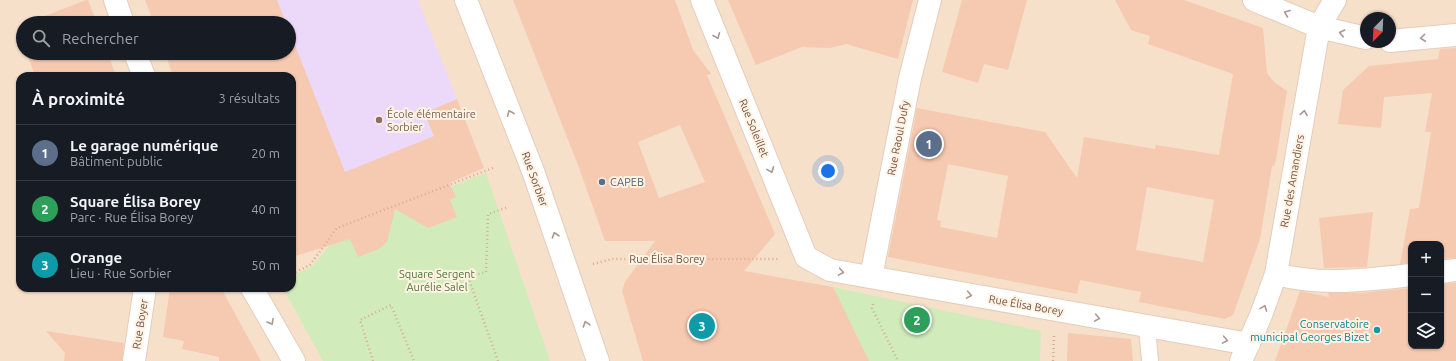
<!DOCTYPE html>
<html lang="fr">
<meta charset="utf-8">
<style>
:root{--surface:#171b24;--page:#20242c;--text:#f1f3f6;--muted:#9ea1a6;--line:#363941;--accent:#2563eb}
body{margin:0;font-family:Ubuntu,sans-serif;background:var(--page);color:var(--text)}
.controls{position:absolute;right:12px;bottom:12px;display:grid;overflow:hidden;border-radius:8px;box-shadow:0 1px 3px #0004}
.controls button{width:36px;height:36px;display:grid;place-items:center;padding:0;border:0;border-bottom:1px solid var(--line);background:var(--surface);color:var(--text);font:20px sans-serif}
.compass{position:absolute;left:1360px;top:12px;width:36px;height:36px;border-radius:50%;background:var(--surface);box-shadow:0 1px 3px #0004;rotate:204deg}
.you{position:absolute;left:828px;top:171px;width:14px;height:14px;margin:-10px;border:3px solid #fff;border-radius:50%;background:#1a73e8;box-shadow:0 0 0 6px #1a73e833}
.badge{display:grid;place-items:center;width:26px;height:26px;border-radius:50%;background:var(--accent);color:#fff;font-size:13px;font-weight:700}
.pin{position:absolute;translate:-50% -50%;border:2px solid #fff;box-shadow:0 1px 4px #0006}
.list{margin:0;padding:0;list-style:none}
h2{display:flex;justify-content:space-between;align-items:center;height:52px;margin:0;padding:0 16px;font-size:17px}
h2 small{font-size:13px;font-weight:400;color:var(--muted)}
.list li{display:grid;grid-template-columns:26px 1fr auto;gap:12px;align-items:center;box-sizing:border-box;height:56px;padding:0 16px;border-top:1px solid var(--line)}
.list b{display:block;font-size:15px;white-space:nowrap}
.list p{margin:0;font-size:13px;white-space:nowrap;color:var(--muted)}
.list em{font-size:13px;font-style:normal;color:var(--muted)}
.icon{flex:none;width:22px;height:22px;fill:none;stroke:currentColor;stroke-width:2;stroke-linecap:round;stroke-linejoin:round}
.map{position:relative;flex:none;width:1456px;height:361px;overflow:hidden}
.search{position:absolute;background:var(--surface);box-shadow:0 1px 3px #0004;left:16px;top:16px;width:280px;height:44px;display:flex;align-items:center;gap:10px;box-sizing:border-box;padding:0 14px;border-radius:22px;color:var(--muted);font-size:15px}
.panel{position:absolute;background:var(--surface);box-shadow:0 1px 3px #0004;left:16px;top:72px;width:280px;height:220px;border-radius:12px}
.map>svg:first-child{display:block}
</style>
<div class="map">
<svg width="1456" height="361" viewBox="0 0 1456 361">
<rect width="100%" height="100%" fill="#feefdc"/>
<path fill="#f6e0ca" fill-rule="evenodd" d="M 0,0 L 1456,0 L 1456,361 L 0,361 ZM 1366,18 L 1390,18 L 1390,42 L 1366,42 ZM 23,23 L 289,23 L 289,53 L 23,53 ZM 20,76 L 292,76 L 292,288 L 20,288 ZM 1411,244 L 1441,244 L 1441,346 L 1411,346 Z"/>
<path fill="#ecd9fa" d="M 234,0 L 418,0 L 484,168 L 314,234 L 289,53 L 289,23 L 243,23 Z"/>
<path fill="#d1ecba" d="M 486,173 L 550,361 L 323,361 L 283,288 L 292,288 L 292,276 L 313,266 L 341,231 Z
M 833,287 L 1041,331 L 1040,361 L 868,361 Z"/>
<path fill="#f6c9b1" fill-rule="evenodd" d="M 86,0 L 88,0 L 97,23 L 27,23 Z
M 145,0 L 277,0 L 286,23 L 154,23 Z
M 513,0 L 675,0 L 693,50 L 711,74 L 707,75 L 775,234 L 744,271 L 833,287 L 869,361 L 643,361 L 622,291 L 625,282 L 655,241 L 605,241 L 578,165 ZM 680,125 L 705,182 L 659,198 L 638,142 Z
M 728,0 L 913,0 L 898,59 L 846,44 L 830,48 L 802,47 L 756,65 Z
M 962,0 L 1027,0 L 1008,70 L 984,64 L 978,83 L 942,72 Z
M 1115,0 L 1184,0 L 1263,28 L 1267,73 L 1274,82 L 1287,91 L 1276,160 L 1274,166 L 1272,166 L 1260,239 L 1233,315 L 1225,319 L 1139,302 L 1141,292 L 1080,280 L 1077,294 L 888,257 L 917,108 L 1045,132 L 1077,178 L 1084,137 L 1155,149 L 1156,145 L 1219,155 L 1233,74 L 1148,44 L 1150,36 L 1131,30 ZM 948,164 L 1008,176 L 997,238 L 940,227 L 941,221 L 937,220 ZM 1147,187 L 1214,200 L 1203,262 L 1136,250 Z
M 23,24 L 23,43 L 17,27 Z
M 289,30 L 345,172 L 434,136 L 424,113 L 457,99 L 484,168 L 449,183 L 456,197 L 450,200 L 457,217 L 428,228 L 395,209 L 387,242 L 379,249 L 358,257 L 350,239 L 292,257 L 292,76 L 173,76 L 165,53 L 289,53 Z
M 1456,48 L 1456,258 L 1441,259 L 1441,244 L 1411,244 L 1411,263 L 1400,264 L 1410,209 L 1419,208 L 1431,132 L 1425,132 L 1432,93 L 1384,97 L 1381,128 L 1338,124 L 1343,90 L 1369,66 L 1438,59 L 1440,49 Z
M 27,53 L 108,53 L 116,76 L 35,76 Z
M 1373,212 L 1367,267 L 1324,268 L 1319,218 Z
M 1456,283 L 1456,361 L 1275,361 L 1300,291 L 1329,297 L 1328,293 L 1361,293 L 1411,288 L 1411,346 L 1441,346 L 1441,284 Z
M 170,288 L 221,288 L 261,361 L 219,361 L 219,357 L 182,349 L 184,341 L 163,337 Z
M 46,331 L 124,343 L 122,361 L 64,361 L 65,353 Z
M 1068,333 L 1131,339 L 1133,361 L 1067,361 Z"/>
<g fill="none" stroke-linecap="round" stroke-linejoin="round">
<defs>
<path id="lane" d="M 1147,327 L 1150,361"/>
<path id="street" d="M 115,0 L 123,23
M 466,0 L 533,171 L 598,361
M 702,0 L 806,257 L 830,270 L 1249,344
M 1254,0 L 1319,27 L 1366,38
M 1390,41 L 1456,35
M 135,53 L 144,76
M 1441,272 L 1456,270
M 1276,274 C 1320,286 1366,280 1411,275
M 871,277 L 910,78 L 930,0
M 252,288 L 294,361
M 134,361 L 145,288
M 1241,361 L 1261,315 L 1276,274 L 1319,27 L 1335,0"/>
</defs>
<use href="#lane" stroke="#e4ccbb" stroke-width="18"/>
<use href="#street" stroke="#e4ccbb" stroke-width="24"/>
<path stroke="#daac95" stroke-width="2.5" stroke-dasharray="1 3" stroke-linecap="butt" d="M 593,264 L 612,259 L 779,259
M 292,274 L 310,265 L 337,228 L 493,168
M 873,304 L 872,308 L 898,361
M 373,361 L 360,320 L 391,305 L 414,361
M 498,361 L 468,277 L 486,272 L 488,214 L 508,207
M 1053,361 L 1054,336"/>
<use href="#lane" stroke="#fff" stroke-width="16"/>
<use href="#street" stroke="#fff" stroke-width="22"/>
</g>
<defs><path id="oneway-chevron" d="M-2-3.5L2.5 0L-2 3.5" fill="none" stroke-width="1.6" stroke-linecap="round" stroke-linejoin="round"/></defs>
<g stroke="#ac978e">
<use href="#oneway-chevron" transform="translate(1287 13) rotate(-158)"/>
<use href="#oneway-chevron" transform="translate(1342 33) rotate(-167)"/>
<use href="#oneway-chevron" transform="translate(717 36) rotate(68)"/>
<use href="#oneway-chevron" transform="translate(1423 38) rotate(174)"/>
<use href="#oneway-chevron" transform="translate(510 113) rotate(-112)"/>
<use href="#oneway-chevron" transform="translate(1304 113) rotate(-80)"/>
<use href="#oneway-chevron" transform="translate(771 170) rotate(68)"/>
<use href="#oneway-chevron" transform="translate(555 235) rotate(-109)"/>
<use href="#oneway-chevron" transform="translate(841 272) rotate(10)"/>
<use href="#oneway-chevron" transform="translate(969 295) rotate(10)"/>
<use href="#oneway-chevron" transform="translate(1264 308) rotate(-70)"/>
<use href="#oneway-chevron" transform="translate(1097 318) rotate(10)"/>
<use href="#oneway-chevron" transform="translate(271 322) rotate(60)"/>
<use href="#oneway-chevron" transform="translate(586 324) rotate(-108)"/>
<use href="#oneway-chevron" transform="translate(1225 340) rotate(10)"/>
</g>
<circle fill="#8d6e63" stroke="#fff3e4" stroke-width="1.5" cx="379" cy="120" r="4"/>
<circle fill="#5c6f8a" stroke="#fff3e4" stroke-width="1.5" cx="602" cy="182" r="4"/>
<circle fill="#0f9aa8" stroke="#fff3e4" stroke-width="1.5" cx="1377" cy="330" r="4"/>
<g text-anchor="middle" stroke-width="4" stroke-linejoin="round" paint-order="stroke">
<g font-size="11" fill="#785e54" stroke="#fff3e4" text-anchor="start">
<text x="387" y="118">École élémentaire<tspan x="387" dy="13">Sorbier</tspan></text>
</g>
<g font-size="11" fill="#755243" stroke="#fff3e4">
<text transform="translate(754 128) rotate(68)" y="4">Rue Soleillet</text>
<text transform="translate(898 138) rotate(-79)" y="4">Rue Raoul Dufy</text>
<text transform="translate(535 179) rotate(70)" y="4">Rue Sorbier</text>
<text transform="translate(1292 181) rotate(-80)" y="4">Rue des Amandiers</text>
<text x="667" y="263">Rue Élisa Borey</text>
<text transform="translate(1026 305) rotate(10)" y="4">Rue Élisa Borey</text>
<text transform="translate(140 324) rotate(-81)" y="4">Rue Boyer</text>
</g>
<g font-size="11" fill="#4e5e75" stroke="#fff3e4" text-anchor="start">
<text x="610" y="186">CAPEB</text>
</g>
<g font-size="11" fill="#4e7638" stroke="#fff3e4">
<text x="437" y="278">Square Sergent<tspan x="437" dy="13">Aurélie Salel</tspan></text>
</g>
<g font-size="11" fill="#0d838f" stroke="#fff3e4" text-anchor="end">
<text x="1369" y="328">Conservatoire<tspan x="1369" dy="13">municipal Georges Bizet</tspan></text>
</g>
</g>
</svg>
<div class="controls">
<button>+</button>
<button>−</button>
<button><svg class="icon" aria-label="layers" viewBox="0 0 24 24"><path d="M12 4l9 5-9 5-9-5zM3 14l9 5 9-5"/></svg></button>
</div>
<svg class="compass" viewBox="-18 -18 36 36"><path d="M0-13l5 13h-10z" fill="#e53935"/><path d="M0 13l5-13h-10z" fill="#9ea1a6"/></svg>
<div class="you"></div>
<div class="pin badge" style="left:929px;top:144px;background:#5c6f8a">1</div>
<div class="pin badge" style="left:917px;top:320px;background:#2e9e5b">2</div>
<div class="pin badge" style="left:702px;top:326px;background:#0f9aa8">3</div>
<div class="search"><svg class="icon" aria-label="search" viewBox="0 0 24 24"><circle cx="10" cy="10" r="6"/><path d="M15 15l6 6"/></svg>Rechercher</div>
<section class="panel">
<h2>À proximité<small>3 résultats</small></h2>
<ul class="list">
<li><span class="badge" style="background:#5c6f8a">1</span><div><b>Le garage numérique</b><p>Bâtiment public</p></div><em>20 m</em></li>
<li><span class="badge" style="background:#2e9e5b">2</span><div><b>Square Élisa Borey</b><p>Parc · Rue Élisa Borey</p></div><em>40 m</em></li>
<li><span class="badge" style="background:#0f9aa8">3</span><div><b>Orange</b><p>Lieu · Rue Sorbier</p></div><em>50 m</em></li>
</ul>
</section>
</div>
